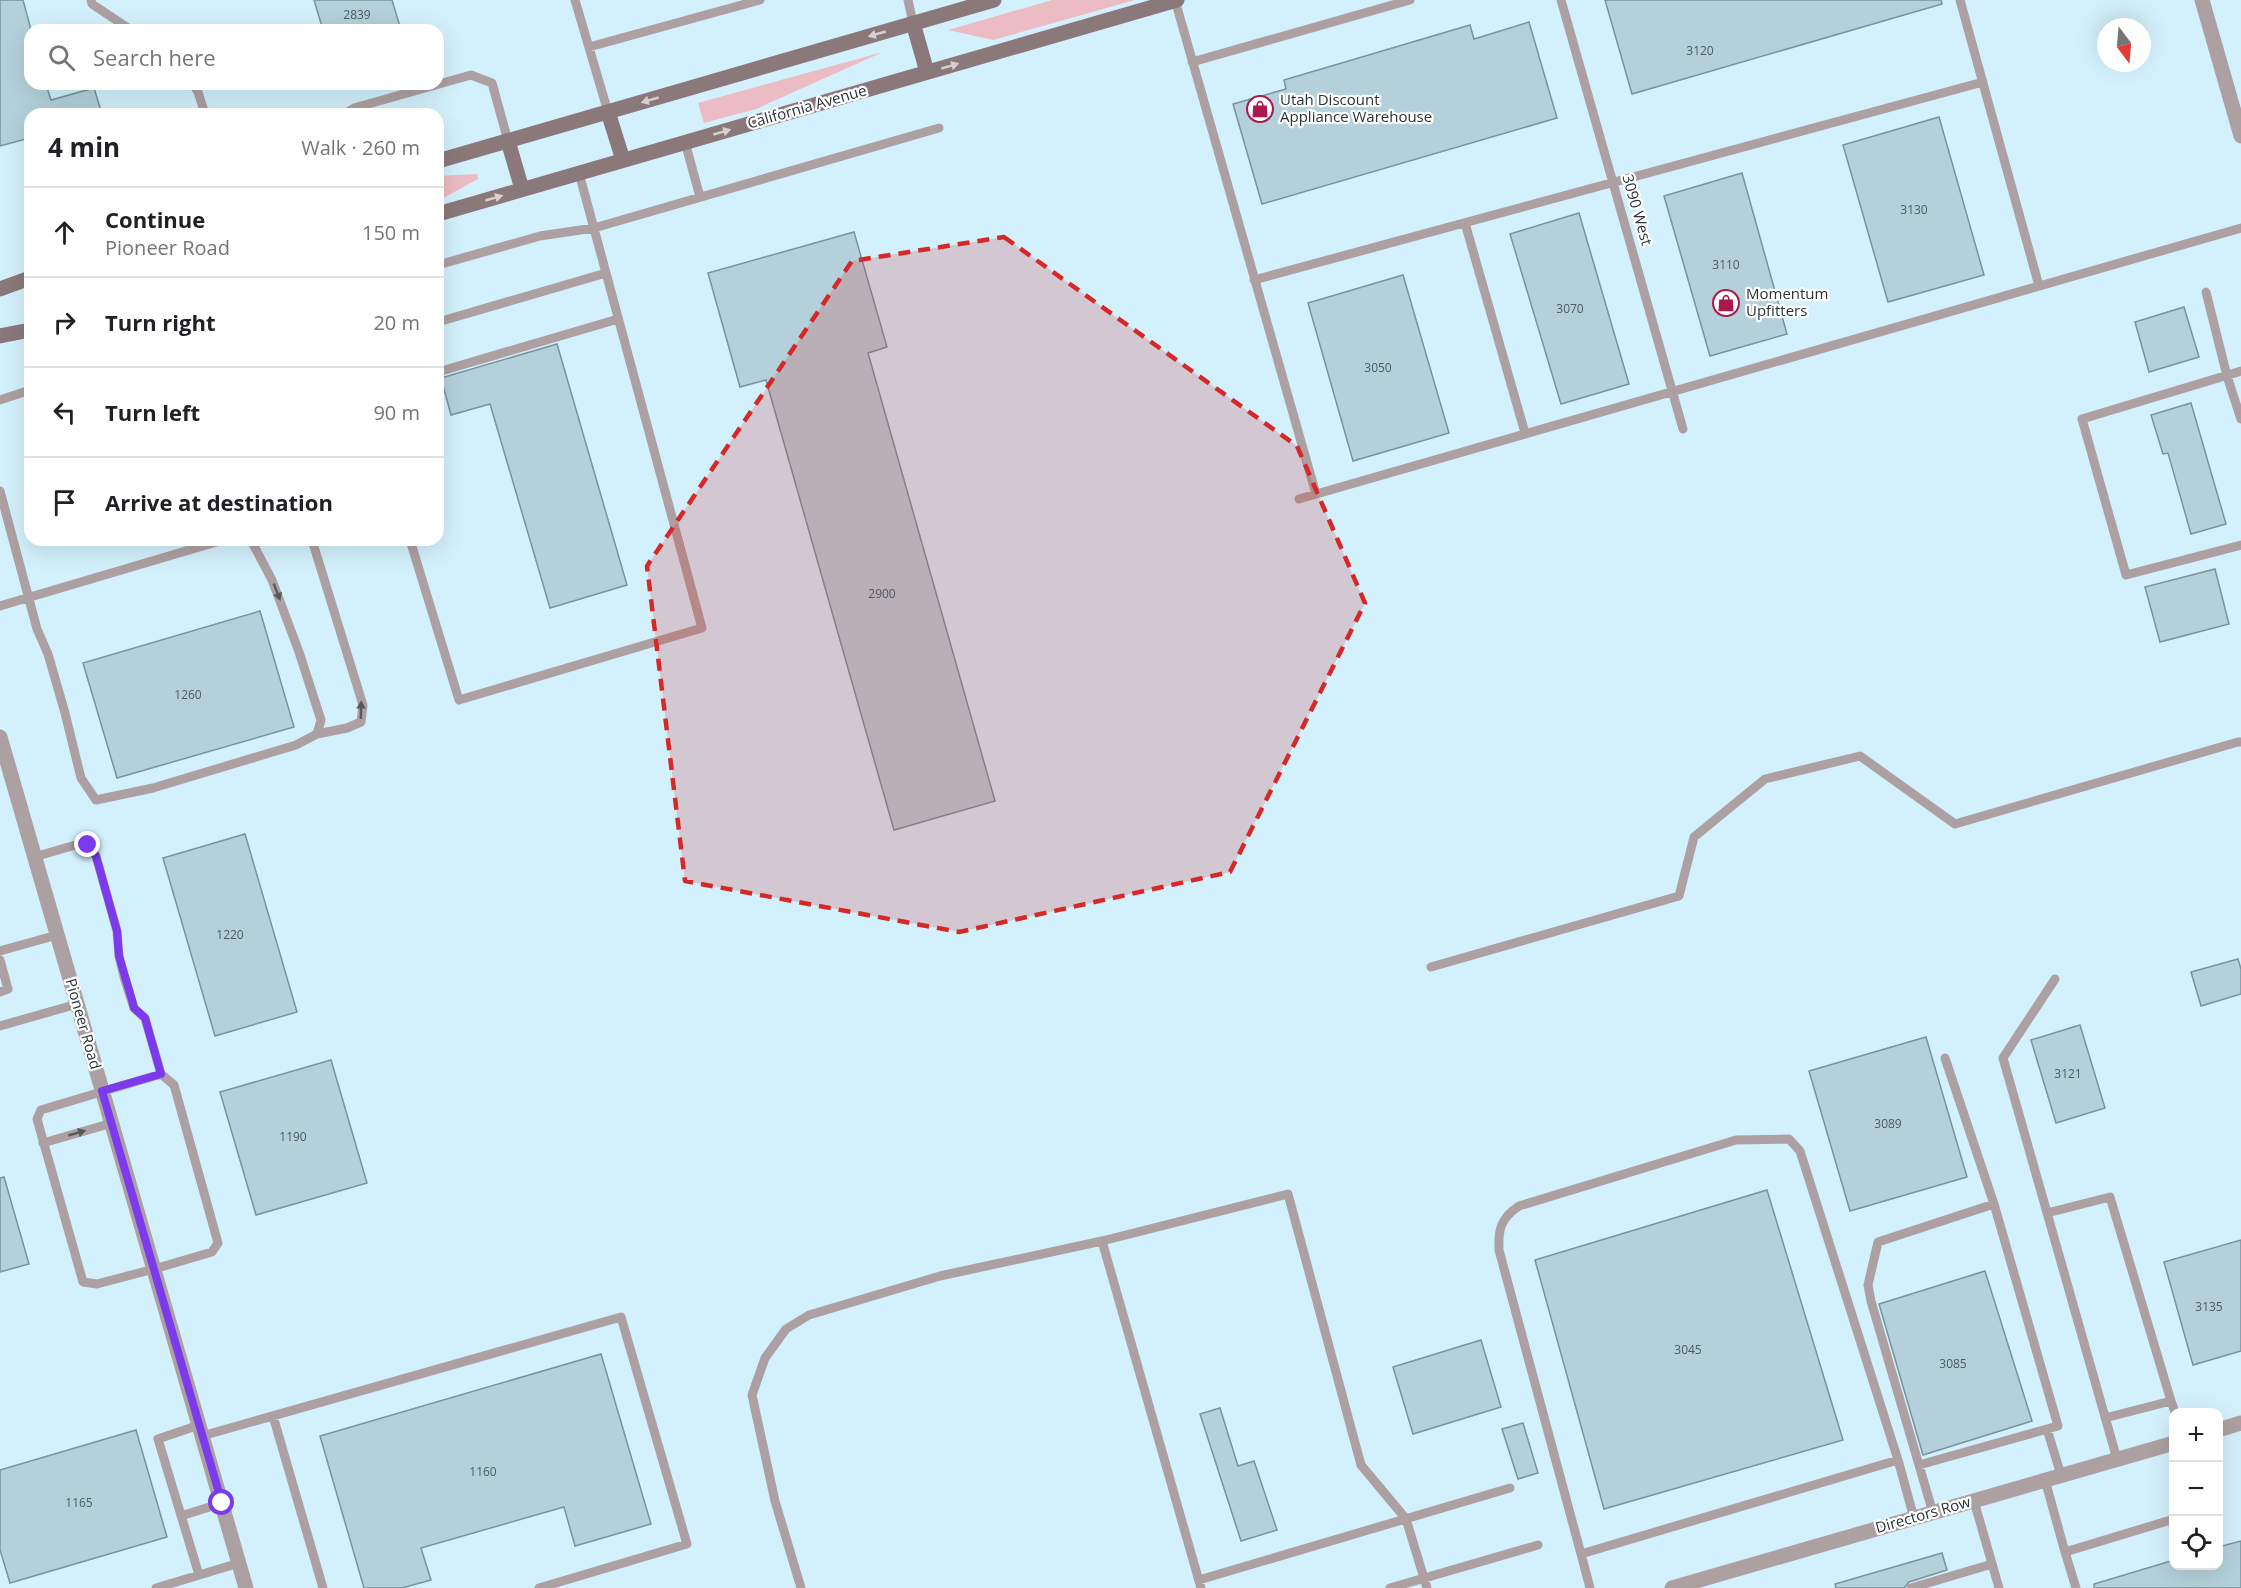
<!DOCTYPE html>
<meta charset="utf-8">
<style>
:root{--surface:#fff;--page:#f2f2f2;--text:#202124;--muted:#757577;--line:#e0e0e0}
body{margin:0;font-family:"Open Sans",sans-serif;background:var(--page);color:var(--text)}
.controls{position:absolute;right:18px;bottom:18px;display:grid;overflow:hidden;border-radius:12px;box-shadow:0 6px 24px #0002}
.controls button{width:54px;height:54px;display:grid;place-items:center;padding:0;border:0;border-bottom:2px solid var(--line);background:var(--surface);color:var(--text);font:30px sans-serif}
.compass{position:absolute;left:2097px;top:18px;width:54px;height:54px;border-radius:50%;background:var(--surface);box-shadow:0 6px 24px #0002;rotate:164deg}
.stop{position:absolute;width:18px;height:18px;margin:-14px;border:4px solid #7c3aed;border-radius:50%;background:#fff}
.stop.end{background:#7c3aed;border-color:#fff;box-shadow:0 2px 6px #0008}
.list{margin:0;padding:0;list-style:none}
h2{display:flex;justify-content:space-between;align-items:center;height:78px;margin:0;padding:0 24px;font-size:26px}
h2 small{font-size:20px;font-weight:400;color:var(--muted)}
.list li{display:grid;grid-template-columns:39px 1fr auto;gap:18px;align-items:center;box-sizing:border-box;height:90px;padding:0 24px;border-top:2px solid var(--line)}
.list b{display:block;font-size:22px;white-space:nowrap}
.list p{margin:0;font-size:20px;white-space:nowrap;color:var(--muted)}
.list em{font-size:20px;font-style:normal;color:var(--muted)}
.icon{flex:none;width:33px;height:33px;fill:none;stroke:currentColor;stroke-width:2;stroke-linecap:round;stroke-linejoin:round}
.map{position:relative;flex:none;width:2241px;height:1588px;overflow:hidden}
.search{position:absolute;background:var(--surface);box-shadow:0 6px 24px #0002;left:24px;top:24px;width:420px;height:66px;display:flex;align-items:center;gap:15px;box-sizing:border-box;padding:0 21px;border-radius:18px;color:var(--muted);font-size:22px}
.panel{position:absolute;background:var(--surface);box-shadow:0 6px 24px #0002;left:24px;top:108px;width:420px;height:438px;border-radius:18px}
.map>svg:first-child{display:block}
</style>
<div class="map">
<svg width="2241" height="1588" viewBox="0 0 2241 1588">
<rect width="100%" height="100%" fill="#e5f6fd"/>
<path fill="#d3f1fc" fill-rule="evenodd" d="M 0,0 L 2241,0 L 2241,1588 L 0,1588 ZM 2106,27 L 2142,27 L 2142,63 L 2106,63 ZM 30,30 L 438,30 L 438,84 L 30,84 ZM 30,114 L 438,114 L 438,540 L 30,540 ZM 2174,1412 L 2218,1412 L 2218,1566 L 2174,1566 Z"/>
<path fill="#ecbcc4" d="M 1052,0 L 1135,0 L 993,40 L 948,30 Z
M 883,52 L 756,109 L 704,123 L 698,103 Z
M 477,174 L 478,179 L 438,201 L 438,176 Z"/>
<path fill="#b4d1db" stroke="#78939d" stroke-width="1.5" d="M 0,0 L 23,0 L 30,26 L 30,84 L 46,84 L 51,100 L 94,88 L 102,114 L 30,114 L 30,138 L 0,146 Z
M 314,0 L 392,0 L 401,30 L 323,30 Z
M 1605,0 L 1941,0 L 1942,4 L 1632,94 Z
M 1529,22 L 1557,118 L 1262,204 L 1233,104 L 1286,89 L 1284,80 L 1470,25 L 1474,39 Z
M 1939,117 L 1984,275 L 1888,302 L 1843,145 Z
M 1742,173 L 1787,334 L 1710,356 L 1664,196 Z
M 1579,213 L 1629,384 L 1561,404 L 1510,234 Z
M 854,232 L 887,347 L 868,353 L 995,801 L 894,830 L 766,380 L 740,387 L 708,273 Z
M 1403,275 L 1449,433 L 1353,461 L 1308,303 Z
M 2184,307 L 2199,357 L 2149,372 L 2135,322 Z
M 557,344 L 627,585 L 550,608 L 490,404 L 451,415 L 441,378 Z
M 2191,403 L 2226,524 L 2191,534 L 2168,453 L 2163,454 L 2151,415 Z
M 2215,569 L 2229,624 L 2160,642 L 2145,587 Z
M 260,611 L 294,727 L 117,778 L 83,663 Z
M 245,834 L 297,1012 L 215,1036 L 163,858 Z
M 2238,959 L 2241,969 L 2241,994 L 2201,1006 L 2191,972 Z
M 2080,1025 L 2105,1108 L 2056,1123 L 2031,1040 Z
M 1926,1037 L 1967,1177 L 1850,1211 L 1809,1071 Z
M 331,1060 L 367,1183 L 256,1215 L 220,1092 Z
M 4,1177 L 29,1264 L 0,1272 L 0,1178 Z
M 1767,1190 L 1843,1440 L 1604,1509 L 1535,1260 Z
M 2241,1240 L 2241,1351 L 2193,1365 L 2164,1262 Z
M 1985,1271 L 2032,1421 L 1923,1455 L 1879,1304 Z
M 1481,1340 L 1501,1407 L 1413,1434 L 1393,1367 Z
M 601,1354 L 651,1524 L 575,1546 L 564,1507 L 421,1548 L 431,1580 L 402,1588 L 364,1588 L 320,1436 Z
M 1220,1408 L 1238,1466 L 1254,1461 L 1277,1530 L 1241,1541 L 1200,1414 Z
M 1523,1423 L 1538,1473 L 1518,1479 L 1502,1429 Z
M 136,1430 L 167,1537 L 10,1583 L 0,1550 L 0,1470 Z
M 2241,1541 L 2241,1588 L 2094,1588 L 2094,1584 L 2174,1560 L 2174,1566 L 2218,1566 L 2218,1547 Z
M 1942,1553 L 1947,1570 L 1909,1582 L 1904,1588 L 1836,1588 L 1835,1584 Z"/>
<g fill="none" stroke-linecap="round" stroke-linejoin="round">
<path stroke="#ada0a2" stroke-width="9" d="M 91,0 L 92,4 L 131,30
M 575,0 L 608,112
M 908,0 L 913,23
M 1175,0 L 1316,494
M 1561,0 L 1683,429
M 1960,0 L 2039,286
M 589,47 L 760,0
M 1192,62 L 1410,0
M 193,84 L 198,92 L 205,114
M 344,114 L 354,108 L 471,75 L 492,83 L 508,141
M 685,142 L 700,197
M 1465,223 L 1525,433
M 438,265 L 540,236 L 594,228 L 939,128
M 1254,280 L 1983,82
M 2206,292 L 2227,376 L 2241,419
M 438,322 L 606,273
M 2241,371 L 2082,419 L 2126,575 L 2241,545
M 438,372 L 618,319
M 0,400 L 30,390
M 0,491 L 37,629 L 48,654 L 65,713 L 81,778 L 96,800 L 153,788 L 296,745 L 317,734 L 347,728 L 361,722 L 363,705 L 312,540
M 1299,499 L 2241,228
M 251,540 L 272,580 L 299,652 L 321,720 L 317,734
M 410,540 L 459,700 L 702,628 L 579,173
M 0,606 L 223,540
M 34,857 L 79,844 L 88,845 L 96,856 L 117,931 L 119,956 L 124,977 L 134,1008 L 145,1018 L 161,1074
M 0,951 L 57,935
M 0,960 L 8,989 L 0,992
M 1431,967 L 1679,896 L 1694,837 L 1765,779 L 1860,756 L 1955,824 L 2238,742 L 2241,742
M 2055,979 L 2003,1058 L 2117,1459
M 0,1026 L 77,1004
M 1945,1058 L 1994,1204
M 161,1074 L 174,1085 L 218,1243 L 212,1252 L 154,1269 L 97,1284 L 83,1282 L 37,1119 L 41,1110 Z
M 43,1143 L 112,1123
M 2047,1213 L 2110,1197 L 2171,1401
M 1102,1241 L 1288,1194 L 1361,1465 L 1406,1519 L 1427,1588
M 273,1416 L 323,1588
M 2105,1418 L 2171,1401 L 2175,1412
M 2047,1429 L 2061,1475
M 202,1436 L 621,1317 L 687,1544 L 539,1588
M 1919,1465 L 2058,1426 L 1994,1204 L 1878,1242 L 1868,1285 L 1871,1301 L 1933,1513
M 2045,1480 L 2065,1552 L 2174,1519
M 1974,1501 L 1999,1588
M 181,1516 L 222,1503
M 2065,1552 L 2076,1588
M 1581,1554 L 1499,1250 C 1498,1229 1501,1218 1519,1206 L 1736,1140 L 1789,1139 L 1800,1151 L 1898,1460
M 199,1575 L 158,1439 L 199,1425
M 1199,1580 L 1510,1488
M 156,1588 L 239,1563
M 801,1588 L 775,1501 L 752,1395 L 765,1358 L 786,1329 L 809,1315 L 940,1276 L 1102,1241 L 1201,1588
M 1390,1588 L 1538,1545
M 1590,1588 L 1581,1554 L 1898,1460 L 1914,1518
M 1911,1588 L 1992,1564"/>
<path stroke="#ada0a2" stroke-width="15" d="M 2202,0 L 2241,136
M 2218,1430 L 2241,1423
M 1672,1588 L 2174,1443"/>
<path stroke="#ada0a2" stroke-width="15" d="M 0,737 L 246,1588"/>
<path stroke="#8b787b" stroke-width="15" d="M 913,23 L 927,72
M 608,112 L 623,160
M 508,141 L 522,189
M 438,161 L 994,0
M 438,214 L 1177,0
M 0,289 L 30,278
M 0,336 L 30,330"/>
</g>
<defs><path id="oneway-solid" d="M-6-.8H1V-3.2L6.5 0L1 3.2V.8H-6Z" transform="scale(1.5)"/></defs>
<g fill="#d6d0d1">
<use href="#oneway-solid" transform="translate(877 34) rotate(164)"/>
<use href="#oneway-solid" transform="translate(950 66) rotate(-16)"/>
<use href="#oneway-solid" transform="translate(650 100) rotate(164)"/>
<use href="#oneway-solid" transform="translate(722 132) rotate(-16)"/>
<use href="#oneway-solid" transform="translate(494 198) rotate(-16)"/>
</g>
<g fill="#575a5d">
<use href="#oneway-solid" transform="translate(277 592) rotate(69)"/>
<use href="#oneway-solid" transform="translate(361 710) rotate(-89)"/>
<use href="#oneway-solid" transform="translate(77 1133) rotate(-16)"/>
</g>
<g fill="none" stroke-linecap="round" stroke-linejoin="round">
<path stroke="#7c3aed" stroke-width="8" d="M 88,845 L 96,856 L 117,931 L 119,956 L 132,1000 L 134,1008 L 145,1018 L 161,1074 L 102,1091 L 222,1503"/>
</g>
<path fill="#d62828" fill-opacity="0.2" stroke="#d62828" stroke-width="4.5" stroke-dasharray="12 8" stroke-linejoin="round" d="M 1004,237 L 1297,446 L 1365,603 L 1230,872 L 959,932 L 685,881 L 647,566 L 852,261 Z"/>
<defs>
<symbol id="shop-ring" viewBox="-11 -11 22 22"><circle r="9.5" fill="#fff" stroke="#aa184e" stroke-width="1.5"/><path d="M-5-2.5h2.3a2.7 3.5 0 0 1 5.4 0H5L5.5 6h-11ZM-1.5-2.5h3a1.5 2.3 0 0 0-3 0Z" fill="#aa184e"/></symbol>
</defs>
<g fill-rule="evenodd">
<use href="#shop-ring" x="1245" y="94" width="30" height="30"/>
<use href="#shop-ring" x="1711" y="288" width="30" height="30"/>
</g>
<g text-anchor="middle" stroke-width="4.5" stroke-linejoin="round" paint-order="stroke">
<g font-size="12" fill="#4c5b61">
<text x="357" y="19">2839</text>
<text x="1700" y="55">3120</text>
<text x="1914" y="214">3130</text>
<text x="1726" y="269">3110</text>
<text x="1570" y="313">3070</text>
<text x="1378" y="372">3050</text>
<text x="882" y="598">2900</text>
<text x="188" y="699">1260</text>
<text x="230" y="939">1220</text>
<text x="2068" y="1078">3121</text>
<text x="1888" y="1128">3089</text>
<text x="293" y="1141">1190</text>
<text x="2209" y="1311">3135</text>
<text x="1688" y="1354">3045</text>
<text x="1953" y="1368">3085</text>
<text x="483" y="1476">1160</text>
<text x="79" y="1507">1165</text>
</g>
<g font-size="15" fill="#293438" stroke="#fff" text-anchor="start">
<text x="1280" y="105">Utah Discount<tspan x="1280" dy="17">Appliance Warehouse</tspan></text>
<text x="1746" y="299">Momentum<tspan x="1746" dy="17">Upfitters</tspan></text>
</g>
<g font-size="15" fill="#293438" stroke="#fff">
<text transform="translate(807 107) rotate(-16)" y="5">California Avenue</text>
<text transform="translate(1637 210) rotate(74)" y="5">3090 West</text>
<text transform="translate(83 1024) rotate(74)" y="5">Pioneer Road</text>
<text transform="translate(1923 1515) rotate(-16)" y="5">Directors Row</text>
</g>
</g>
</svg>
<div class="controls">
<button>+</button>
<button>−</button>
<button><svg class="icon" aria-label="locate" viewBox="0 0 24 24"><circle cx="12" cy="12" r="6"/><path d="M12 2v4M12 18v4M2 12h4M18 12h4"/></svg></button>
</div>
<svg class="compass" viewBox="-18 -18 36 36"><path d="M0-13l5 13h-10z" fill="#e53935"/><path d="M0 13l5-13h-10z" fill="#757577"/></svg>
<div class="stop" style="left:222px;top:1503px"></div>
<div class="stop end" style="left:88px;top:845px"></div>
<div class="search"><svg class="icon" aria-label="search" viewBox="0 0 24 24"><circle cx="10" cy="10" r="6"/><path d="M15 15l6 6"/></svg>Search here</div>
<section class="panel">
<h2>4 min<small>Walk · 260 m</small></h2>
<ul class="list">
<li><svg class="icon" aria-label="ahead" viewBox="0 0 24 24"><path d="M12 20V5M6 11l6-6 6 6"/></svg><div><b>Continue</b><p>Pioneer Road</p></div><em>150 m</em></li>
<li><svg class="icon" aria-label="right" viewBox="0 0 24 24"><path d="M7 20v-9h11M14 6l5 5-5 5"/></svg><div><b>Turn right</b></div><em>20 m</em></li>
<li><svg class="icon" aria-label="left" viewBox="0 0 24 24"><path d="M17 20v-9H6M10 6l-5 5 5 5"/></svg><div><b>Turn left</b></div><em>90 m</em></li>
<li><svg class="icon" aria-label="arrive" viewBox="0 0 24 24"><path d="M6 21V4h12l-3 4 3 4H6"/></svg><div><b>Arrive at destination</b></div></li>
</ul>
</section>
</div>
